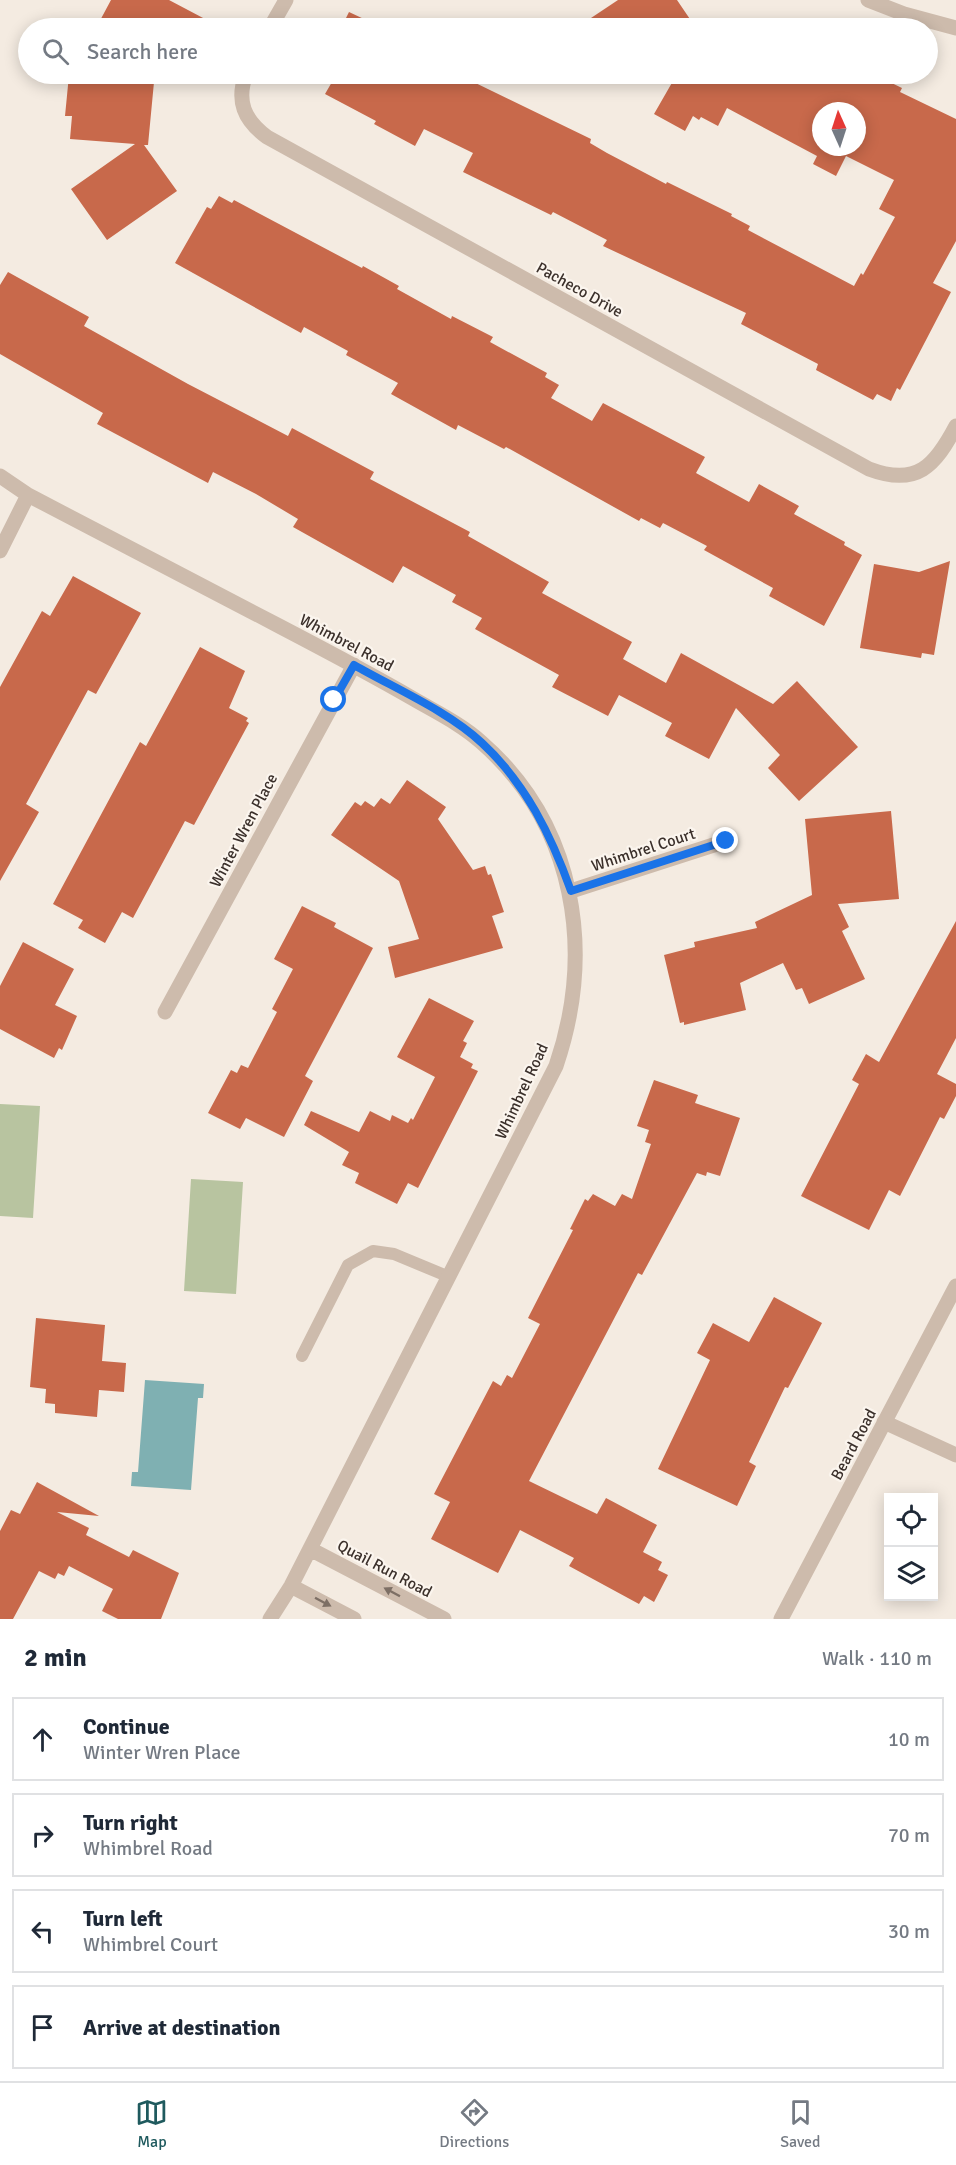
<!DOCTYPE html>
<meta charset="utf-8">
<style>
:root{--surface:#fff;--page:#f6f6f7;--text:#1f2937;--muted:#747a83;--line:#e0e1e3;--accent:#1f5a5e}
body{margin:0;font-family:Signika,sans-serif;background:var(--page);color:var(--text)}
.controls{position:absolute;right:18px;bottom:18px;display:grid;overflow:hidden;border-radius:0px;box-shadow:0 3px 15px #0003}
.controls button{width:54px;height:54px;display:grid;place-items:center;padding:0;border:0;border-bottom:2px solid var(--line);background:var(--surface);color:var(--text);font:30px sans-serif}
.compass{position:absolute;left:812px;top:102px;width:54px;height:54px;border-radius:50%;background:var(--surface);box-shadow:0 3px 15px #0003;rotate:357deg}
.stop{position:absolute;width:18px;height:18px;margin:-14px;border:4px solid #1a73e8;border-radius:50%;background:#fff}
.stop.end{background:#1a73e8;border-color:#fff;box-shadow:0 2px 6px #0008}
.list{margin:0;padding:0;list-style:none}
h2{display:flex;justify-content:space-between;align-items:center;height:78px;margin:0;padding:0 24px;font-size:26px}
h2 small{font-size:20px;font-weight:400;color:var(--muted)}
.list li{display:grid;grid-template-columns:39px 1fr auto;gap:18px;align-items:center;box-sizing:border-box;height:84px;margin:0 12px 12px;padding:0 12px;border:2px solid var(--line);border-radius:0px}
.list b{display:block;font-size:22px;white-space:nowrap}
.list p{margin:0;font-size:20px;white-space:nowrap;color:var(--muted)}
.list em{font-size:20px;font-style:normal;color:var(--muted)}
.icon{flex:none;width:33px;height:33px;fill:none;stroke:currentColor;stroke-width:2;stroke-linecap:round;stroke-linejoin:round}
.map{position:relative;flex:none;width:956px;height:1619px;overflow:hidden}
.search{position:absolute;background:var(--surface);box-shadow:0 3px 15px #0003;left:18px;right:18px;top:18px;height:66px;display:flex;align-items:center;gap:15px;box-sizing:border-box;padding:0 21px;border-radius:33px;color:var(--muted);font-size:22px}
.sheet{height:462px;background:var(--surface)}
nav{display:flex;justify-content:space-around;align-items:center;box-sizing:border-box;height:84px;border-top:2px solid var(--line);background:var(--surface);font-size:16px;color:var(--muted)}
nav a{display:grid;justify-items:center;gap:3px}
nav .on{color:var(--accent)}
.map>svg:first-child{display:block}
</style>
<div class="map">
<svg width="956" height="1619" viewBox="0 0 956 1619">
<rect width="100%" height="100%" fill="#f4ebe1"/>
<path fill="#b8c4a0" d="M 0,1104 L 40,1106 L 33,1218 L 0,1216 Z
M 191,1179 L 243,1182 L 236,1294 L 184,1291 Z"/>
<path fill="#7fb0b2" d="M 145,1380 L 204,1384 L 203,1398 L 198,1398 L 191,1490 L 131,1486 L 132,1472 L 138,1472 Z"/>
<path fill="#c8694b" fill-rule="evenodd" d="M 111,0 L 169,0 L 222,28 L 96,28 Z
M 618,0 L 677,0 L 696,28 L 576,28 Z
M 349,12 L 383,28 L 341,28 Z
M 333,74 L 457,74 L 591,139 L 590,143 L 607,153 L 666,184 L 667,182 L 732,214 L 731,216 L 750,226 L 748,230 L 854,286 L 861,273 L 863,275 L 895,217 L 879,209 L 894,180 L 846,156 L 836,176 L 813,164 L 817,156 L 727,108 L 718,126 L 701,117 L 699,120 L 693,116 L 685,131 L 654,114 L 677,74 L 873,74 L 902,88 L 900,92 L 956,119 L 956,241 L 933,283 L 951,292 L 900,390 L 897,388 L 891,401 L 877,394 L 873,400 L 816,370 L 818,364 L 741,324 L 746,313 L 603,246 L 607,240 L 553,212 L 551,215 L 463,172 L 473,153 L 424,129 L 415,146 L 374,124 L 376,121 L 325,94 L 336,75 ZM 821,111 L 857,111 L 857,147 L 821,147 Z
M 69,75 L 154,82 L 148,145 L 144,145 L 177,191 L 107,240 L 71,189 L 135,144 L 70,139 L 72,116 L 65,116 Z
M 219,196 L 232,203 L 234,200 L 362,268 L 363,266 L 399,286 L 397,289 L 451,319 L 452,316 L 493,337 L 490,342 L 547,373 L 545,377 L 559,385 L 551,398 L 592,421 L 603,403 L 705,457 L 696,473 L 749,502 L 759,484 L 799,506 L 794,514 L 845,542 L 844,545 L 862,555 L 824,626 L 769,596 L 773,588 L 704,550 L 707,546 L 663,523 L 660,528 L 641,518 L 639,521 L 506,447 L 504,449 L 458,425 L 456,430 L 391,394 L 398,383 L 346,355 L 348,351 L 304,327 L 301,333 L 175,263 L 207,207 L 211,209 Z
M 8,272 L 89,317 L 84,326 L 188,384 L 288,436 L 292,428 L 374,472 L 370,479 L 470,532 L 468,536 L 549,582 L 542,593 L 632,642 L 623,659 L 666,683 L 681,653 L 773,704 L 797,681 L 858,747 L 799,801 L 768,768 L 780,755 L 736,708 L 709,759 L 665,736 L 672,723 L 619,695 L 608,716 L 552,687 L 559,675 L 475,629 L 482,618 L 452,602 L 456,595 L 403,566 L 393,583 L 293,527 L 298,519 L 256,494 L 213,472 L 208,483 L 97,424 L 103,413 L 0,354 L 0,285 Z
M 950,561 L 934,655 L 922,653 L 921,658 L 860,648 L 874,564 L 919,572 Z
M 73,576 L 141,613 L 96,694 L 88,690 L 26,804 L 39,812 L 0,881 L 0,687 L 42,611 L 50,616 Z
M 200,647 L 245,671 L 229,708 L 248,718 L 246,721 L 249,723 L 194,825 L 185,821 L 133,918 L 122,912 L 105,943 L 78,928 L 83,920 L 53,904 L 140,742 L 146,746 Z
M 407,780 L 446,807 L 438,819 L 473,870 L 485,866 L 488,875 L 491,874 L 504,912 L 492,916 L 503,948 L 395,978 L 388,947 L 419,939 L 399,881 L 331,835 L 355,802 L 361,806 L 365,801 L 374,807 L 381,798 L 390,804 Z
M 891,811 L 899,899 L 838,904 L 849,927 L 842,931 L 865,979 L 809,1004 L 802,988 L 796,990 L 783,963 L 740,983 L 746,1010 L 684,1025 L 684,1022 L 680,1023 L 664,955 L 695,947 L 694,942 L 757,928 L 755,922 L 812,895 L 805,819 Z
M 302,906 L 336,923 L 334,927 L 373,948 L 305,1076 L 313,1081 L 284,1137 L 246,1118 L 240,1129 L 208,1113 L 231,1070 L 237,1073 L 241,1065 L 248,1068 L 277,1012 L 272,1009 L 293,969 L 274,959 Z
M 956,921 L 956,1038 L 937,1074 L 956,1084 L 956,1096 L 944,1119 L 940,1117 L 900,1196 L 889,1190 L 869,1230 L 801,1196 L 859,1084 L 852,1080 L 866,1054 L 879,1062 Z
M 23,942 L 74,969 L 55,1005 L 77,1016 L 62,1050 L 59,1048 L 54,1058 L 0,1029 L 0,986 Z
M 429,998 L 474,1021 L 463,1041 L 467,1043 L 460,1057 L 473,1064 L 471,1068 L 478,1071 L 418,1188 L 408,1183 L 397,1204 L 355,1183 L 359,1173 L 342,1165 L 349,1152 L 304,1125 L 311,1111 L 359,1132 L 370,1111 L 390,1121 L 392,1115 L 408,1123 L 411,1118 L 413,1120 L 435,1077 L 397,1057 Z
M 654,1080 L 698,1095 L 695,1103 L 740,1118 L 720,1176 L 707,1172 L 706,1176 L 697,1173 L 642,1275 L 638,1273 L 529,1481 L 597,1514 L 606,1498 L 657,1525 L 643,1552 L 662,1562 L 658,1570 L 668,1575 L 654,1602 L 644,1596 L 639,1604 L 569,1566 L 574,1558 L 520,1530 L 498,1573 L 431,1539 L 450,1502 L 434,1494 L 493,1381 L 501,1386 L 507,1375 L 512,1378 L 540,1324 L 528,1318 L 573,1230 L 570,1229 L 585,1199 L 588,1201 L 593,1194 L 615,1206 L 622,1194 L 632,1199 L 651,1144 L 645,1142 L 649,1130 L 637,1126 Z
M 774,1297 L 822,1323 L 788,1388 L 785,1387 L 749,1462 L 756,1466 L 737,1506 L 658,1469 L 710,1360 L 697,1353 L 713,1323 L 749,1342 Z
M 36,1318 L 105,1325 L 102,1361 L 126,1363 L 124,1392 L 99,1390 L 97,1417 L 55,1413 L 55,1404 L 45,1403 L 46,1389 L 30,1387 Z
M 37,1482 L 99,1516 L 57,1512 L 89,1528 L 86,1535 L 129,1557 L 133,1550 L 179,1573 L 161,1619 L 118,1619 L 102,1611 L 113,1589 L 69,1566 L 64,1576 L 58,1573 L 55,1579 L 39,1571 L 13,1619 L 0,1619 L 0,1531 L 11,1510 L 20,1514 Z"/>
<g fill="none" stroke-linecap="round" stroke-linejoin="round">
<path stroke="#cdbbac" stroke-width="12" d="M 302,1356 L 348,1265 L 373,1251 L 394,1254 L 447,1276"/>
<path stroke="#cdbbac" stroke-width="15" d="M 868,0 L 904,14 L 956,28
M 270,28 L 286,0
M 246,74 C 236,101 244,120 267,137 L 869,469 C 917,487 935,466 956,426
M 0,476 L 28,495 C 112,539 197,583 281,627 C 325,650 369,673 412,698 C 436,712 461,724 481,742 C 576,825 595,951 556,1066 L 291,1586 L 270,1619
M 0,551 L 28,495
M 571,891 L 726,841
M 165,1012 L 354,665
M 884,1422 L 956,1455
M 310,1549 L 444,1619
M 291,1586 L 354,1619
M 781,1619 L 956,1286"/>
</g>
<defs><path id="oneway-solid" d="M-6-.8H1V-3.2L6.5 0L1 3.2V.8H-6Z" transform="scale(1.5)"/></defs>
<g fill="#7d6f65">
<use href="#oneway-solid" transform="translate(392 1592) rotate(-152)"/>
<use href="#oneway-solid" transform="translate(323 1602) rotate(28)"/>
</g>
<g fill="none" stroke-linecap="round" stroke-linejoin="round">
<path stroke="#1a73e8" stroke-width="8" d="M 334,700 L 354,665 C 394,688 448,711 482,743 C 526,784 551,835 571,891 L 726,841"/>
</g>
<g text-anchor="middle" stroke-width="4.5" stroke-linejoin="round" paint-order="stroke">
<g font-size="16" fill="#3b302b" stroke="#fbf5ee">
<text transform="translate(580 289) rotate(29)" y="6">Pacheco Drive</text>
<text transform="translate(347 642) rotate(28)" y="6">Whimbrel Road</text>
<text transform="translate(243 830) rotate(-62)" y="6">Winter Wren Place</text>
<text transform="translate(643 849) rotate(-18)" y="6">Whimbrel Court</text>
<text transform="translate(521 1091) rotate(-65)" y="6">Whimbrel Road</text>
<text transform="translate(853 1444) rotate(-62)" y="6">Beard Road</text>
<text transform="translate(385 1568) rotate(28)" y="6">Quail Run Road</text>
</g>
</g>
</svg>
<div class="controls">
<button><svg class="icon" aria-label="locate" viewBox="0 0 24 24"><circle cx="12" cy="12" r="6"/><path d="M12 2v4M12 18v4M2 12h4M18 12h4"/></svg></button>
<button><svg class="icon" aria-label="layers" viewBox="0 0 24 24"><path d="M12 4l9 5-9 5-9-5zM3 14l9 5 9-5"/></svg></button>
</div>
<svg class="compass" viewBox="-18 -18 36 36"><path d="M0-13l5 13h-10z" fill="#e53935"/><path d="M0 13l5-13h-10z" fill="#747a83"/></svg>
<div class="stop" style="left:334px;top:700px"></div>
<div class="stop end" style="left:726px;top:841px"></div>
<div class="search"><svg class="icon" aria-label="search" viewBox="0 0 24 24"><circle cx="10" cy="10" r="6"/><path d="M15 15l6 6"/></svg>Search here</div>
</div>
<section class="sheet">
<h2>2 min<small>Walk · 110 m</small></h2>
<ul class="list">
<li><svg class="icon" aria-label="ahead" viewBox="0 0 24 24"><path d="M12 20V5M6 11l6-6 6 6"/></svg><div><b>Continue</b><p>Winter Wren Place</p></div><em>10 m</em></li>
<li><svg class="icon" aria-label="right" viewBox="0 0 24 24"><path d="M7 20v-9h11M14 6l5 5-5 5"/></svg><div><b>Turn right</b><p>Whimbrel Road</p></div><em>70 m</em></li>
<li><svg class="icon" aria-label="left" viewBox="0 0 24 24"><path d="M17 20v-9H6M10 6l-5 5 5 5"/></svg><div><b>Turn left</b><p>Whimbrel Court</p></div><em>30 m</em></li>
<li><svg class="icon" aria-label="arrive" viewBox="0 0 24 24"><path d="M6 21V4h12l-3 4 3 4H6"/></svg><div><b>Arrive at destination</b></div></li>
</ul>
</section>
<nav>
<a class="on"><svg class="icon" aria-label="map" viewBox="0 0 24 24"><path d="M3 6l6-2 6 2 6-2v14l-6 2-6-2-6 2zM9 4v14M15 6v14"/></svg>Map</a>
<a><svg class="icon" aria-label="directions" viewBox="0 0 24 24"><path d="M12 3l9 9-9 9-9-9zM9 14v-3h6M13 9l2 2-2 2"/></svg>Directions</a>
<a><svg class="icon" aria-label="saved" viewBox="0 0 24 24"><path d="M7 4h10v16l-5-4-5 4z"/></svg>Saved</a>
</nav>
